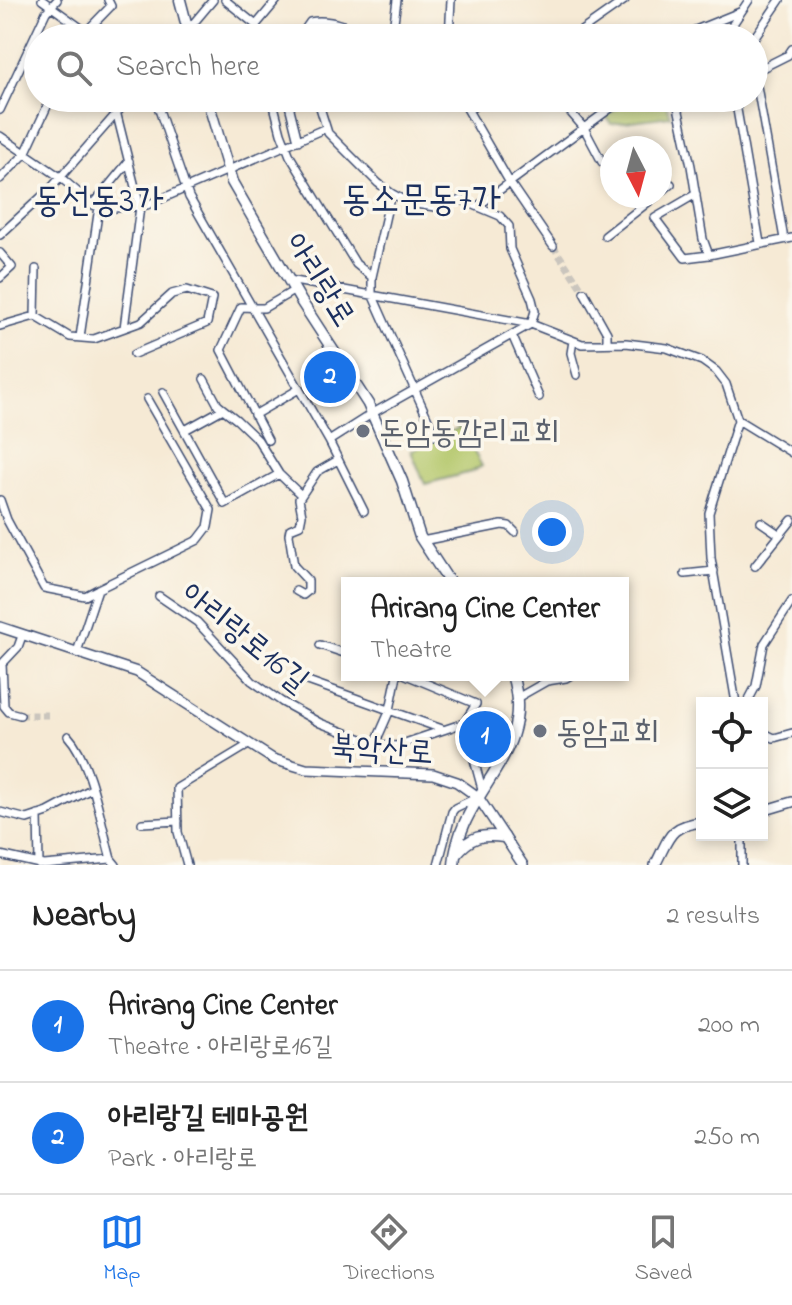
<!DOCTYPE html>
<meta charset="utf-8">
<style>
:root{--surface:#fff;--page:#f2f2f2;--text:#222;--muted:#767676;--line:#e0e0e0;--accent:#1a73e8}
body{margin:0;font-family:"Indie Flower","Poor Story",sans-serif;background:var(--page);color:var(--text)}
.controls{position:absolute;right:24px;bottom:24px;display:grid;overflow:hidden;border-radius:0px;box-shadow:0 4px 12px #0003}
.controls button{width:72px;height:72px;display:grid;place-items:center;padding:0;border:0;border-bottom:2px solid var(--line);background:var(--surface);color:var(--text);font:40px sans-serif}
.compass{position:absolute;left:600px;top:136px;width:72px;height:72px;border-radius:50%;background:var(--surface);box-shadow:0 4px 12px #0003;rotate:174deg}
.you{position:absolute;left:552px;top:532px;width:28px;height:28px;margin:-20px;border:6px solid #fff;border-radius:50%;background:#1a73e8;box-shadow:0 0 0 12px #1a73e833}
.badge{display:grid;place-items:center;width:52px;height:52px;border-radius:50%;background:var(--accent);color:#fff;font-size:26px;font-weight:700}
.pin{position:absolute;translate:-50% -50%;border:4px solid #fff;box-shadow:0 2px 8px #0006}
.popup{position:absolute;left:341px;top:577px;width:288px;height:104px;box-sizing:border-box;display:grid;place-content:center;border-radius:0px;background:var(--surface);filter:drop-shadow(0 2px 6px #0005);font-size:26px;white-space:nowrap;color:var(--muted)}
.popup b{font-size:30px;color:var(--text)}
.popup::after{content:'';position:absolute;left:50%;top:100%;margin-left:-16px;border:16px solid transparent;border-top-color:var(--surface)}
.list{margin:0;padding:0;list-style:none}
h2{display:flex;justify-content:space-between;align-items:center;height:104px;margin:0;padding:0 32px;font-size:34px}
h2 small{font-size:26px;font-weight:400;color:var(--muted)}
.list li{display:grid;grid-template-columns:52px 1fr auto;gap:24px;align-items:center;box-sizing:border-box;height:112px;padding:0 32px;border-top:2px solid var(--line)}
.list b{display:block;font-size:30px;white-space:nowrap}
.list p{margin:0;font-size:26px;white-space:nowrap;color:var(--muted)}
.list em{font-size:26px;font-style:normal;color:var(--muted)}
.icon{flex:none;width:44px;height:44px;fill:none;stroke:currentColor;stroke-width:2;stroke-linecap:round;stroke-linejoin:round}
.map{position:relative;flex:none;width:792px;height:865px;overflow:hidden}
.search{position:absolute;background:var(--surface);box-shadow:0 4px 12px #0003;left:24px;right:24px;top:24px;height:88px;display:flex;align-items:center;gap:20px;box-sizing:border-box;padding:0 28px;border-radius:44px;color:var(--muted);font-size:30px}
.sheet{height:328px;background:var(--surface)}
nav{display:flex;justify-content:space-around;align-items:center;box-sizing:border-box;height:112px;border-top:2px solid var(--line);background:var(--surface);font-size:22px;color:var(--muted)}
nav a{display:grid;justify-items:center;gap:4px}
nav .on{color:var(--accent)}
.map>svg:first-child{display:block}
</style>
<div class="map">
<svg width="792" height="865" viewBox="0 0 792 865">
<rect width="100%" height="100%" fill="#fbf7ec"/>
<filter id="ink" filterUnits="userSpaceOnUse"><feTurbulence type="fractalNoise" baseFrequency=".0125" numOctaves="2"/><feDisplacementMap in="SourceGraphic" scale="16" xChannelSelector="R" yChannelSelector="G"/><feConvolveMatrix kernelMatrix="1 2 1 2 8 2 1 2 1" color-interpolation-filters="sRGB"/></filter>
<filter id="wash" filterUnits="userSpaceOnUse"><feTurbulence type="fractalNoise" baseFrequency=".006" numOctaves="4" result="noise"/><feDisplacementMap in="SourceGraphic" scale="32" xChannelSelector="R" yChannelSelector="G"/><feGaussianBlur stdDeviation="1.8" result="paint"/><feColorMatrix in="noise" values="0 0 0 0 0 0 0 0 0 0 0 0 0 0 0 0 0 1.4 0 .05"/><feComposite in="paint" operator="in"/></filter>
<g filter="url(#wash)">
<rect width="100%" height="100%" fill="#f6ead5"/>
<path fill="#b4c76b" stroke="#687b64" stroke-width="2" d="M 635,98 L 664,98 L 670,116 L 611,124 L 606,116 Z
M 460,427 L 482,466 L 471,472 L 425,484 L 411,451 Z"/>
</g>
<g filter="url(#ink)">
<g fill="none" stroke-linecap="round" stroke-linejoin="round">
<path stroke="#cac5bd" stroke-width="7" stroke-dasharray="7 3.5" stroke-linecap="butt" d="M 553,246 L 584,292
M 20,715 L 50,715"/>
<defs>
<path id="minor" d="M 42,0 L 95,38
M 225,0 L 256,25
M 80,38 L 111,6 L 108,0
M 181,38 L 213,0
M 257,38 L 256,25 L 277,0
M 303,38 L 303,32 L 310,22 C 337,16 361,38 388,34 L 394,22 L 397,0
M 449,38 L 451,0
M 571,38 L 625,0
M 676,38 L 740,12
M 732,38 L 733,24 L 749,0
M 754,38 L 780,0
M 754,69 L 784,239
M 754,72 L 788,55 L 792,49
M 155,98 L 189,197 L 329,441 L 364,511
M 272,98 L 281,133 L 290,156 L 356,264 L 372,277
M 317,98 L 328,133 L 378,183 L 391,193 L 409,203 L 435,207 L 462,200 L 500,216 L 509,226 L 510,249 L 532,299 L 535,311 L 531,324 L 373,413 L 329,441
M 461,98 L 510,183 L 553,246
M 558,98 L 584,128 L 602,162 L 612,164
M 676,98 L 691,166 L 703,239 L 709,255 L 792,238
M 735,98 L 760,243
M 289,105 L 298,141
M 0,110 L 46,12 L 57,0
M 469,110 L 486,98
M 117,115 L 140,207 L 124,328
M 0,136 L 60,177 L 93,205 L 104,209 L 147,205 L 326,128
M 660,178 L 671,184 L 660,193
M 0,179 L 25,154 L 51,98
M 391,193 L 372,277 L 372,294 L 435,435
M 696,194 L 655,218 L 685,258 L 709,255
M 93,205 L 129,161
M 478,206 L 615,105 L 608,98
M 0,235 L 52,187 L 130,98
M 605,236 L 656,196
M 0,253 L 12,267 L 0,278
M 289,280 L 531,324 L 582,344 L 626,343 L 667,348 L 702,361 L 716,371 L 726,384 L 738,420 L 709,513 L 711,558 L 736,703
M 584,292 L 607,333 L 607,343
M 35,316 L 36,269
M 0,326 L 35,316 L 70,337 L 94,339 L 141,322 L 172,294 L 187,290 L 212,298 L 207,323 L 134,354
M 512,335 L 539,397
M 80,337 L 99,207
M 573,341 L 571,353 L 577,375
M 204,379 L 218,405 L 237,420 L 258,440 L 279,474 L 301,495
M 163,392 L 225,504 L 279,474
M 254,415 L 299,389
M 738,420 L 792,453
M 185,430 L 223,409
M 268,440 L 221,350 L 241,307 L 264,308 L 295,290
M 0,500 L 7,520 L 44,588 L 85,596 L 98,589
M 761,522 L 780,535
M 422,541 L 502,525 L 509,526 L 515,532
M 755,566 L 792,520
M 685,574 L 714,571
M 296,591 L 303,595 L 308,591 L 308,581 L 294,566 L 289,534 L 290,529 L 300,525 L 302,515 L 299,499 L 317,472 L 338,460
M 159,596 L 197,622 L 252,681 L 282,702 L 320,723 L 375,744 L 396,746 L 464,723 L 482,789
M 320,645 L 347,654
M 77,652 L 98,589 L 198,540 L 208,527 L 211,510 L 147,399
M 406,675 L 476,704 L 464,723
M 305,680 L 442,729
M 517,698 L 547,681 L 566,678 L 571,675
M 747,703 L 756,686 L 764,644 L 792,601
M 20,715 L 9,712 L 4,706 L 2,664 L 18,647 L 22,636
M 762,732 L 774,738 L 792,733
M 68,736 C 92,762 101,824 111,859 L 116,865
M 375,744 L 390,710 L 397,675
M 0,812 L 27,819 L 48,812 L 91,789
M 38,815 L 39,865
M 142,823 L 178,821
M 0,855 L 44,865 L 111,859
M 187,865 L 178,832 L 177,788 L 250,744
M 438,865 L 452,812 L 455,808 L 478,797
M 742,865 L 742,835"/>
<path id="tertiary" d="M 0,627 L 137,672 L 273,759 L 306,769 L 433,774 L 457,782 L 478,797 L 523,865
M 762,811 L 792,802
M 655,865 C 670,837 668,826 702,822"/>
<path id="secondary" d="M 180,0 L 190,38
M 207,98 L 232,182 L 301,301 L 368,404 L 402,481 L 420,537 L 450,583
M 456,854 C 471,836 482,834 504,837
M 454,865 C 458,791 538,755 512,675"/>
</defs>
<use href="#minor" stroke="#3c4b70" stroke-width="10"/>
<use href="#tertiary" stroke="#3c4b70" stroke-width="12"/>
<use href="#secondary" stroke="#3c4b70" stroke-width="13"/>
<use href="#minor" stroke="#fff" stroke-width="7"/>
<use href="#tertiary" stroke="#fff" stroke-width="9"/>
<use href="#secondary" stroke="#fff" stroke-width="10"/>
</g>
</g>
<g fill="#6b7280" stroke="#fbf7ec" stroke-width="3">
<circle cx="363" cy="431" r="8"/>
<circle cx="540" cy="731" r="8"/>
</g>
<g text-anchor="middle" stroke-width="7" stroke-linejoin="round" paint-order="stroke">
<g font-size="32" fill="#1b2f5e" stroke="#fbf7ec">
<text transform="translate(321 279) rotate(58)" y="11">아리랑로</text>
<text transform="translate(246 636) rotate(39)" y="11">아리랑로16길</text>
<text transform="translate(382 748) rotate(4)" y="11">북악산로</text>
</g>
<g font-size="32" fill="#5b616d" stroke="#fbf7ec" text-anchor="start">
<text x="379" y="442">돈암동감리교회</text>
<text x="556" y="742">동암교회</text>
</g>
<g font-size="36" fill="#1b2f5e" stroke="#fbf7ec">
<text x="421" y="210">동소문동7가</text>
<text x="98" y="211">동선동3가</text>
</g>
</g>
</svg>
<div class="controls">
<button><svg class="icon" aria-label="locate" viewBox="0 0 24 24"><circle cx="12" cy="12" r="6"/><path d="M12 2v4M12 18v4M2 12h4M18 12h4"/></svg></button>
<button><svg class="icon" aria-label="layers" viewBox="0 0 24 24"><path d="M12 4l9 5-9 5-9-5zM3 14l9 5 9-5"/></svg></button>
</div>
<svg class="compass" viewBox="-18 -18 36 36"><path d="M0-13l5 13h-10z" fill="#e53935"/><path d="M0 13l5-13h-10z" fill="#767676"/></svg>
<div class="you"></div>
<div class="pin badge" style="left:485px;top:737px">1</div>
<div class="popup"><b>Arirang Cine Center</b>Theatre</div>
<div class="pin badge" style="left:330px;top:377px">2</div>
<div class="search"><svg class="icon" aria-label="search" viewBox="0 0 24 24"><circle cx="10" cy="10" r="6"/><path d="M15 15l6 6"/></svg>Search here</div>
</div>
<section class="sheet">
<h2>Nearby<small>2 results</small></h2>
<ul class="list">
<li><span class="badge">1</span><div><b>Arirang Cine Center</b><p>Theatre · 아리랑로16길</p></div><em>200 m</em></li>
<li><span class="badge">2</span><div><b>아리랑길 테마공원</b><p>Park · 아리랑로</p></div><em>250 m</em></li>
</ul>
</section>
<nav>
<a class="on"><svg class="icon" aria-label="map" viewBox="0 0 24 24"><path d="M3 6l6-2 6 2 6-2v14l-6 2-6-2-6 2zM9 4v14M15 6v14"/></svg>Map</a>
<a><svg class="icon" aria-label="directions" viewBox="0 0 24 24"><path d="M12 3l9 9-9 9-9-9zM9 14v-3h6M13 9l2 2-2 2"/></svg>Directions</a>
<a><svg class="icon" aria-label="saved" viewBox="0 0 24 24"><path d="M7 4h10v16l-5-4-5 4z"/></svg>Saved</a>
</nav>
